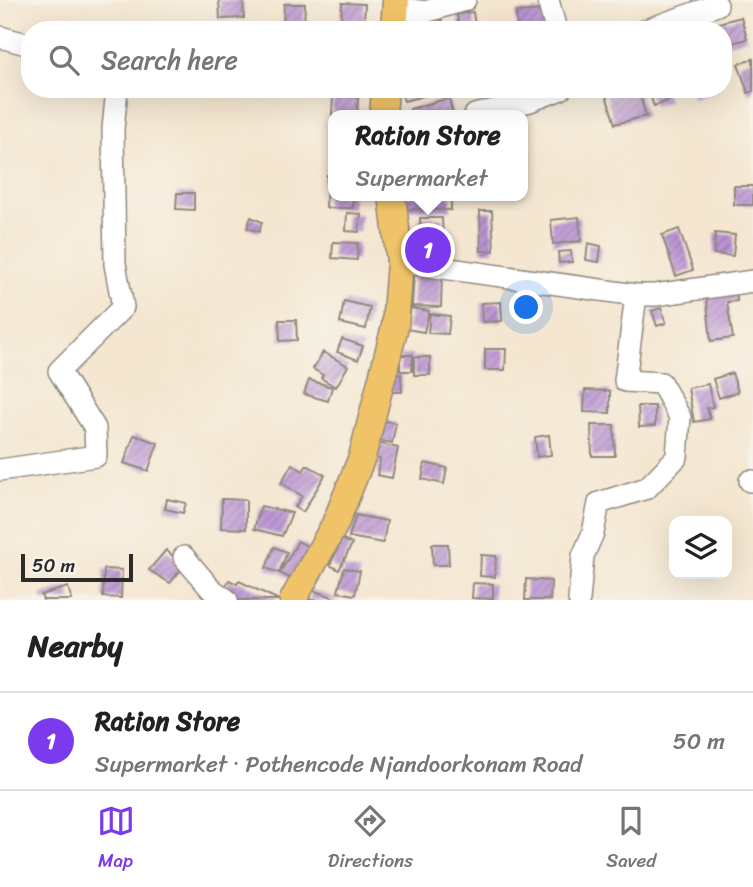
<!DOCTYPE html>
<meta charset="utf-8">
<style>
:root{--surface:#fff;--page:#f6f6f6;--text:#222;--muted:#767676;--line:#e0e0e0;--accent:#7c3aed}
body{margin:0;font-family:Sriracha,sans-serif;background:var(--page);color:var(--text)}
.controls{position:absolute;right:21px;bottom:21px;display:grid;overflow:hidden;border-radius:14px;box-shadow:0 7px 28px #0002}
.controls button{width:63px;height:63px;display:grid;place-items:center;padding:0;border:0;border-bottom:2px solid var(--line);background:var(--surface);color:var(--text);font:35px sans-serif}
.scale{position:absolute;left:21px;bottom:18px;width:112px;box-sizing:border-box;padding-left:7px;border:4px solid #2b2b2b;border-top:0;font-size:19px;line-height:24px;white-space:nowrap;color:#2b2b2b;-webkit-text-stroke:5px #f7f3e8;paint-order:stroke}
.you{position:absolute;left:527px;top:308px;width:24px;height:24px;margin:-18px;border:5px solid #fff;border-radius:50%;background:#1a73e8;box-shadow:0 0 0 10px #1a73e833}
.badge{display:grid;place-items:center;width:46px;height:46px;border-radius:50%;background:var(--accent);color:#fff;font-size:23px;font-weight:700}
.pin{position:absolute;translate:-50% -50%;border:4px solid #fff;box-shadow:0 2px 7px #0006}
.popup{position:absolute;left:328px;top:110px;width:200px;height:91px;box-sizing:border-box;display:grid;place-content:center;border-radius:14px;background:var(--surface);filter:drop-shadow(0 2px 5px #0005);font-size:23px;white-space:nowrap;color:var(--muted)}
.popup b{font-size:26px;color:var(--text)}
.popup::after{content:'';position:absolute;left:50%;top:100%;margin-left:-14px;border:14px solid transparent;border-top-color:var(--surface)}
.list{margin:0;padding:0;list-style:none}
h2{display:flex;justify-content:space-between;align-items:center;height:91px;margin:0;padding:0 28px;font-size:30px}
h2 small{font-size:23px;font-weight:400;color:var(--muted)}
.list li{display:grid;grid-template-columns:46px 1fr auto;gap:21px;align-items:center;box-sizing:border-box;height:98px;padding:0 28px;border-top:2px solid var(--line)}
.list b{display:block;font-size:26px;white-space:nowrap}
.list p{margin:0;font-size:23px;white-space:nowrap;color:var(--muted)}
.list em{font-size:23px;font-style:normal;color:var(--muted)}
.icon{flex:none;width:38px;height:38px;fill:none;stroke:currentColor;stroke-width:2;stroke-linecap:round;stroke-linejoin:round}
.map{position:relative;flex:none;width:753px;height:600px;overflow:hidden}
.search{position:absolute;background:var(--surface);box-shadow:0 7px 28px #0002;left:21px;right:21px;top:21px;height:77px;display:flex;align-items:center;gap:18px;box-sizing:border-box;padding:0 24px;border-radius:28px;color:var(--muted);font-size:26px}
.sheet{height:189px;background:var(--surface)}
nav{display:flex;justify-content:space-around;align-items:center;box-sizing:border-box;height:98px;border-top:2px solid var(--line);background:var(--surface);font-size:19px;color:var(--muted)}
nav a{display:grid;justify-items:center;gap:4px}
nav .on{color:var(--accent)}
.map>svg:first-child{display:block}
</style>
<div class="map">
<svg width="753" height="600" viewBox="0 0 753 600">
<defs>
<pattern id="building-hatch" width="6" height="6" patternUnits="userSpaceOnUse" patternTransform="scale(1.75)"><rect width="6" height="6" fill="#ba92d3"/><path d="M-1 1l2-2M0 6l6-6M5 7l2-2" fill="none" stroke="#9777ab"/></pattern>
</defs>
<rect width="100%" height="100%" fill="#f7f3e8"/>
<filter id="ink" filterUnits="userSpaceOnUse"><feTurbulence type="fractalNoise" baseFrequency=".0143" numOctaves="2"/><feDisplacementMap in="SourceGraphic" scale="14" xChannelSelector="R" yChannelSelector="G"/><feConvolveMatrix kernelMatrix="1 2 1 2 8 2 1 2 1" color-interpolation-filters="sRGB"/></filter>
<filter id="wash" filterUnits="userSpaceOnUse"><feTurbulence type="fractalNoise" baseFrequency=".00686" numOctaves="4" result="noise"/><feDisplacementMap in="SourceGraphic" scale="28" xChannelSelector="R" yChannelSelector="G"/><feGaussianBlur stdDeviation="1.57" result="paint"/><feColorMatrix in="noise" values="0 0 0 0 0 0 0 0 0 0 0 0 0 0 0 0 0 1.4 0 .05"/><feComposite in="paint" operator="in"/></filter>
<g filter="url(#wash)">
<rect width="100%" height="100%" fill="#f4e6d0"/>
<g id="blocks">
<path fill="url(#building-hatch)" d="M 219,0 L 243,0 L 244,18 L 220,19 Z
M 342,3 L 365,4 L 364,21 L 341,20 Z
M 284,4 L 305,4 L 304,27 L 283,27 Z
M 546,10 L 547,30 L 517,30 L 516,12 Z
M 473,12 L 475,27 L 459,29 L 457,14 Z
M 741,17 L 747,39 L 726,45 L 723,30 L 719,23 Z
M 417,19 L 442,20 L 441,30 L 417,30 Z
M 753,59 L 753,91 L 748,93 L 738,64 Z
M 400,89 L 435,89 L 435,93 L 404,101 Z
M 625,89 L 638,89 L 646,116 L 615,124 L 606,95 Z
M 660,89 L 664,89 L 668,101 L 654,106 L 649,93 Z
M 690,89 L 719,89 L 719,90 L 693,98 Z
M 333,95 L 358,97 L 357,115 L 332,115 Z
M 449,98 L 453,115 L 412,115 L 410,109 Z
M 327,175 L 334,175 L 334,196 L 353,196 L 353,208 L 326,208 Z
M 734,186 L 753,186 L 753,205 L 734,205 Z
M 177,193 L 194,193 L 194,210 L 176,209 Z
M 403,196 L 451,196 L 451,210 L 402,209 Z
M 480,211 L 492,211 L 494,251 L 481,251 Z
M 347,213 L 361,214 L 359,232 L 346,231 Z
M 251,217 L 262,222 L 259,232 L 247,228 Z
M 579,217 L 581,241 L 553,244 L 551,220 Z
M 420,218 L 442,218 L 443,241 L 421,241 Z
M 679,229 L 693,270 L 676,276 L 662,235 Z
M 715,233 L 735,235 L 733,256 L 714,254 Z
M 333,242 L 358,243 L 357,260 L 332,258 Z
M 588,243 L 601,246 L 599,262 L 586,260 Z
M 415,245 L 440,245 L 440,256 L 415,256 Z
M 571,251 L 572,262 L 559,263 L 558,252 Z
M 414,273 L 442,274 L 441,307 L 412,306 Z
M 736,289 L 737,301 L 727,302 L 733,338 L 711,341 L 706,293 Z
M 344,301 L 370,307 L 366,329 L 340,323 Z
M 501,302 L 502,321 L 482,322 L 481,303 Z
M 411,308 L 429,311 L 424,332 L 406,329 Z
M 661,308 L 666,323 L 657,326 L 652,311 Z
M 430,314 L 450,316 L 448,334 L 428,333 Z
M 279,320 L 296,320 L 297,340 L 280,341 Z
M 342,339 L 363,346 L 358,360 L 337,352 Z
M 485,349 L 506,349 L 505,370 L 485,370 Z
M 323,352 L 348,366 L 336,387 L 321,378 L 323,375 L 313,369 Z
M 400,355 L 413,355 L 412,371 L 400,371 Z
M 414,357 L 430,357 L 430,375 L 414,375 Z
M 732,373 L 738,392 L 719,398 L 713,379 Z
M 401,374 L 402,392 L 391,392 L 391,375 Z
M 309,380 L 332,387 L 328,401 L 304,394 Z
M 708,384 L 713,407 L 707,408 L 710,419 L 694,422 L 688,388 Z
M 585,390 L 610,391 L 610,413 L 584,412 Z
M 638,406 L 655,406 L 655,426 L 639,427 Z
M 380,420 L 396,423 L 392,443 L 377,440 Z
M 591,425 L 614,425 L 615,456 L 592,456 Z
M 134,435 L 158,443 L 148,471 L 124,463 Z
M 549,435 L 551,455 L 537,457 L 535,437 Z
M 377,443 L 398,448 L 392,478 L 377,475 L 380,459 L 374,458 Z
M 425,463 L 447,468 L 444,484 L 422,479 Z
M 292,464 L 303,471 L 307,465 L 325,475 L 303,512 L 295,507 L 302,496 L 281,483 Z
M 167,499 L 186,503 L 183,513 L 165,509 Z
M 222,499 L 246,500 L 246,529 L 221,528 Z
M 261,506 L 292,513 L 282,536 L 254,529 Z
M 356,515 L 387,521 L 383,543 L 349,537 Z
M 342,539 L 352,544 L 339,570 L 330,565 Z
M 298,541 L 310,548 L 293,580 L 280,573 Z
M 432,544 L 448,544 L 449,565 L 433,565 Z
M 274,547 L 287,552 L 279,573 L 266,568 Z
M 166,550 L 184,566 L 170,583 L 149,570 Z
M 481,555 L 496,556 L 495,577 L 480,576 Z
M 344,568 L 360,571 L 355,595 L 338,592 Z
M 104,569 L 122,570 L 121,598 L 103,597 Z
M 526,579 L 551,581 L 550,600 L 525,600 Z
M 229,580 L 237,584 L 239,581 L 279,600 L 234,600 L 222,594 Z
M 473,583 L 493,584 L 493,599 L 472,598 Z
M 68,587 L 72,600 L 43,600 L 41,595 Z
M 312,590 L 341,600 L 309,600 Z"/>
</g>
</g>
<g filter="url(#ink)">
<use href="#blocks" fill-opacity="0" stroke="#90887e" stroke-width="2"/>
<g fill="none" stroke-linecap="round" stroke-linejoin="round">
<defs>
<path id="minor" d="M 548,0 L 556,30
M 396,8 L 425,12 L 465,0
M 646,30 L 717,5
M 0,37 L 30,45
M 475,115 L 530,101 L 561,89
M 400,262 L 636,295 L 655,295 L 753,281
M 0,470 L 96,456 L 95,428 L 59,371 L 123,307 L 115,264 L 113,129 L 117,89
M 750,481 L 753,481
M 184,557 L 211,589 L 227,600
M 579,600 L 583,556 L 593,533 L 599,503 L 647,488 L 677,457 L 680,417 L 661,383 L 625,381 L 636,295"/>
<path id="major" d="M 394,30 L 396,0
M 383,115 L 385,89
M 293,600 L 335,524 L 362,457 L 395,326 L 400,262 L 392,196"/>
</defs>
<use href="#minor" stroke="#90887e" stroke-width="24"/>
<use href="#major" stroke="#90887e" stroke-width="29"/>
<use href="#minor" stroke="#fff" stroke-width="21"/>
<use href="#major" stroke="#f1c369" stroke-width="26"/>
</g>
</g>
</svg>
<div class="controls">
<button><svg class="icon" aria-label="layers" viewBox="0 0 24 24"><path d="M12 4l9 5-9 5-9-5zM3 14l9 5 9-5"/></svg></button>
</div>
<div class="scale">50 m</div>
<div class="you"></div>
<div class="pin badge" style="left:428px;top:250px">1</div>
<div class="popup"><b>Ration Store</b>Supermarket</div>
<div class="search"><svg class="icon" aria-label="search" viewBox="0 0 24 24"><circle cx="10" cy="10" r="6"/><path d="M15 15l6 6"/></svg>Search here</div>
</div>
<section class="sheet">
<h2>Nearby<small></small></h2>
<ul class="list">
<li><span class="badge">1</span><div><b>Ration Store</b><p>Supermarket · Pothencode Njandoorkonam Road</p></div><em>50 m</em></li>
</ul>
</section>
<nav>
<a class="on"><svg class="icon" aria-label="map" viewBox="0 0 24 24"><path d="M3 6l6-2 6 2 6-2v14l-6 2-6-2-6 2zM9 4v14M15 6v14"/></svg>Map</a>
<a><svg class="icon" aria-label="directions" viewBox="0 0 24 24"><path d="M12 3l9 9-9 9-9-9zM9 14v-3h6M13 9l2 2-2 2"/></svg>Directions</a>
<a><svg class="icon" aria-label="saved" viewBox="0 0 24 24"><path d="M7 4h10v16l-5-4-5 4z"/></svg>Saved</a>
</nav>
